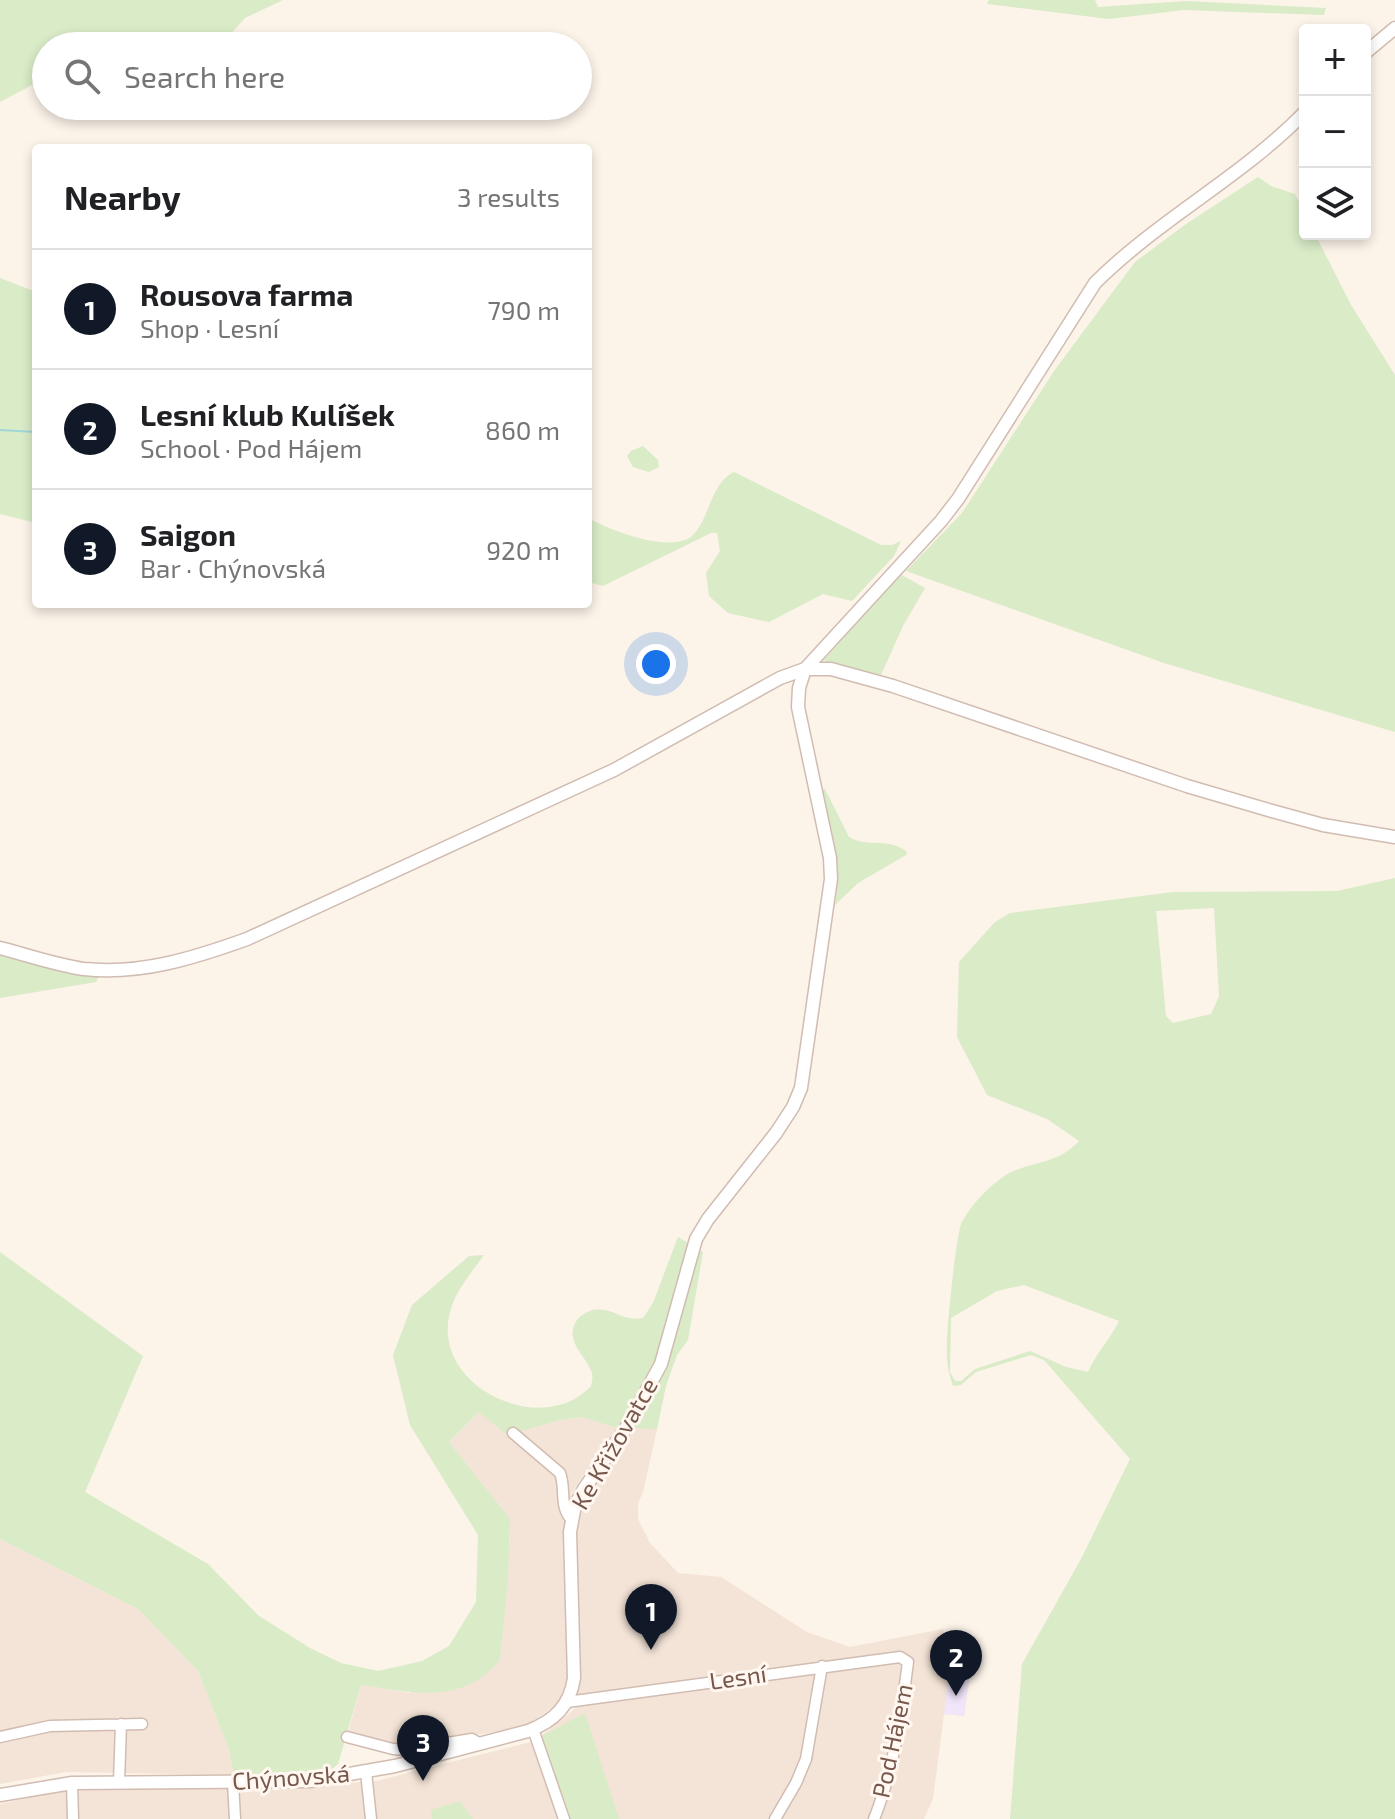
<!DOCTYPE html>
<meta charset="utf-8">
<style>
:root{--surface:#fff;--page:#f6f6f6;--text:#202124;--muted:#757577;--line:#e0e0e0;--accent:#111827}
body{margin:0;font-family:"Exo 2",sans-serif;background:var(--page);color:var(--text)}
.controls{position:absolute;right:24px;top:24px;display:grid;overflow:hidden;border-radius:8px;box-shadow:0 4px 12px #0003}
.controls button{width:72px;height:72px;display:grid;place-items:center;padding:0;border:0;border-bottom:2px solid var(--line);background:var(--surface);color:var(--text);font:40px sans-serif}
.you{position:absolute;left:656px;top:664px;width:28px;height:28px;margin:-20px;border:6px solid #fff;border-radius:50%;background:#1a73e8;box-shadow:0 0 0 12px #1a73e833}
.badge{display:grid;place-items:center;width:52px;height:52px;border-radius:50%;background:var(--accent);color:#fff;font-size:26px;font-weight:700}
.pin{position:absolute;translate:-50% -66px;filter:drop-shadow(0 2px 4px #0008)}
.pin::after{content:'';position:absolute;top:42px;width:28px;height:24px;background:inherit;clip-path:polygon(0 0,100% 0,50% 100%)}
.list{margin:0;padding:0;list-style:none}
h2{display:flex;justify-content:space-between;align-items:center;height:104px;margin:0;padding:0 32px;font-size:34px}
h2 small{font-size:26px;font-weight:400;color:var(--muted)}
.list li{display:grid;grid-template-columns:52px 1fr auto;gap:24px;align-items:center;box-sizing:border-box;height:120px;padding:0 32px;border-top:2px solid var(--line)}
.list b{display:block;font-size:30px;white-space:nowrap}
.list p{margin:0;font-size:26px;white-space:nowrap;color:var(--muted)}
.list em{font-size:26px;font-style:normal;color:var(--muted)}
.icon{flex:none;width:44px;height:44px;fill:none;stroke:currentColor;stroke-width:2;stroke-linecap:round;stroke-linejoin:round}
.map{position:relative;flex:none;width:1395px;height:1819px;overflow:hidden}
.search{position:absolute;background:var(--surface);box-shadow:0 4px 12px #0003;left:32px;top:32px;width:560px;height:88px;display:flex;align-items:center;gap:20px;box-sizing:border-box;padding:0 28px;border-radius:44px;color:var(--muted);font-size:30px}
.panel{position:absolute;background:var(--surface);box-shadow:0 4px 12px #0003;left:32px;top:144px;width:560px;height:464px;border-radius:8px}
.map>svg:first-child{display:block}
</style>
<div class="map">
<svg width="1395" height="1819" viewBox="0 0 1395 1819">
<rect width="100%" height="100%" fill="#fcf3e9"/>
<path fill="#f4e4d7" d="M 479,1412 L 556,1421 L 583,1417 L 617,1428 L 571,1494 L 564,1528 L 568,1680 L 557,1704 L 525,1727 L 395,1748 L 348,1733 L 361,1685 L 409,1693 L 500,1660 L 508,1583 L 510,1520 L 449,1442 Z
M 631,1427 L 657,1429 L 643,1492 L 638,1503 L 638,1519 L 650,1543 L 678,1573 L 721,1577 L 807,1632 L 850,1647 L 943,1629 L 950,1662 L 970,1674 L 964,1716 L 944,1714 L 933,1799 L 924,1819 L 0,1819 L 0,1804 L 67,1789 L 291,1787 L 376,1781 L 535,1741 L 578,1706 L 574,1531 L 582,1502 Z
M 0,1539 L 138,1609 L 198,1671 L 228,1747 L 234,1775 L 66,1772 L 0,1784 Z"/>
<path fill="#f0e5f9" d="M 949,1675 L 969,1678 L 964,1716 L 944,1714 Z"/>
<path fill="#d9ebc7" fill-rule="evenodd" d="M 0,0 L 283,0 L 245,18 L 220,46 L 46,46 L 46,83 L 32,85 L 0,102 Z
M 989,0 L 1095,0 L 1098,7 L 1186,1 L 1326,8 L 1324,15 L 1184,10 L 1109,19 L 987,4 Z
M 1258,177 L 1271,186 L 1295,194 L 1305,214 L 1305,234 L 1315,234 L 1351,305 L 1395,375 L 1395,732 L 1164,663 L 906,571 L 962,513 L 1054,371 L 1135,262 L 1186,224 Z
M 0,278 L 36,292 L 36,523 L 0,514 Z
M 643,446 L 658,460 L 659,467 L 649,472 L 633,467 L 627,456 L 631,451 Z
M 734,472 L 881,545 L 892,545 L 901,541 L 894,556 L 852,601 L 823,594 L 769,622 L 728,613 L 709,596 L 706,573 L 720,551 L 717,533 L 711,533 L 603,586 L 588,582 L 588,518 C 609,530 675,556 694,534 C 711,515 710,484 734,472 Z
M 900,574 L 925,588 L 903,626 L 881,675 L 823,661 Z
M 825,789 L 849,837 C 867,848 890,837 907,852 L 906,855 L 858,883 L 835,905 C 843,865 828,829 820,790 Z
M 1395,878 L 1395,1819 L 1010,1819 L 1022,1664 L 1081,1559 L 1130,1459 L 1044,1360 L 1031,1355 L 976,1372 L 961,1385 L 953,1386 C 948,1372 946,1359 947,1344 C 947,1326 956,1234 962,1222 C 971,1205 987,1188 1003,1177 C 1026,1161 1057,1166 1079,1141 L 1047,1119 L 987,1095 L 957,1037 L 959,962 L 995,922 L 1010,913 L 1173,892 L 1337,891 ZM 1214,908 L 1219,996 L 1211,1014 L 1173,1023 L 1166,1016 L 1156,911 ZM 1024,1285 L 1119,1321 C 1110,1340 1096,1353 1088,1372 L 1066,1367 L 1030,1351 L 975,1369 L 961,1381 L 955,1381 L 950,1372 L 951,1318 L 997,1291 Z
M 0,953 L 43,965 L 99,976 L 96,982 L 0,998 Z
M 678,1237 L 703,1252 L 688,1340 L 677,1355 L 666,1386 L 657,1429 L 617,1428 L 582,1417 L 556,1421 L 507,1435 L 479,1412 L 449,1442 L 510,1519 L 508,1583 L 500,1660 C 494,1666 488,1673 481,1678 C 446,1702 400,1691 361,1685 L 338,1764 L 331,1770 L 234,1775 L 228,1747 L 198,1671 L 138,1609 L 0,1539 L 0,1252 L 143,1356 L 85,1492 L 208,1564 L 259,1616 L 310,1648 L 341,1663 L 378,1671 L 422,1661 L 449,1646 L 476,1602 L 478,1535 L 410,1425 L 393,1355 L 412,1305 L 469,1256 L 484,1255 C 472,1272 455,1291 450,1312 C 430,1387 543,1439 591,1386 C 592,1382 593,1376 592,1373 C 586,1355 563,1341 577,1320 C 581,1315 586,1312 593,1310 C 615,1307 620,1322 643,1318 L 653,1303 Z
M 585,1713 L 619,1819 L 568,1819 L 538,1738 Z
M 460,1801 L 473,1819 L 432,1819 L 431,1810 Z"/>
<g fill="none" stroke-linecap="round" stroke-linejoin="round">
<path stroke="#a3d5d8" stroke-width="2" d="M 0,430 L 36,432"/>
<defs>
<path id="minor" d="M 513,1433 L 560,1473 C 566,1488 559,1506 571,1519
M 567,1702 L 900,1657 L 908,1662 C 901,1715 894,1769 874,1819
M 533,1729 L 564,1819
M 0,1737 L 50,1726 L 142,1724
M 347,1737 L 393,1749 L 405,1750 L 472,1739 L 480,1744
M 366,1772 L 371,1819
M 119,1782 L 121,1724
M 233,1782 L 235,1819
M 72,1783 L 73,1819
M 775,1819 L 796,1783 L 806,1759 L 822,1666"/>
<path id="tertiary" d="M 1365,53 L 1395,28
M 0,948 C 28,955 56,965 84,969 C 141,975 194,958 247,939 L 614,770 L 780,678 L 805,669 L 831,669 L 893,686 L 1187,786 L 1272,811 L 1323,825 L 1395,837
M 0,1795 L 72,1783 L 310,1781 L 395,1766 L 528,1731 C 554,1721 570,1706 574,1678 L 570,1532 L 575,1505 L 584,1489 L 626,1428 L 661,1364 L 696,1239 L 708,1219 L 776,1133 L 793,1107 L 801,1088 L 831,879 L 830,858 L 798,707 L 799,688 L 805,669 L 941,521 L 958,499 L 1095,283 C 1159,219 1242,177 1305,112"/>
</defs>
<use href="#minor" stroke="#d1bcb1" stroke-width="13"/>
<use href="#tertiary" stroke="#d1bcb1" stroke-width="15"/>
<use href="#minor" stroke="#fff" stroke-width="10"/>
<use href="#tertiary" stroke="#fff" stroke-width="12"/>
</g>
<g text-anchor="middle" stroke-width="6" stroke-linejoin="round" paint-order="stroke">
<g font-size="24" fill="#77584c" stroke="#fff7f0">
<text transform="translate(615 1444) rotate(-60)" y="8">Ke Křižovatce</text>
<text transform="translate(738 1678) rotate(-8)" y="8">Lesní</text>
<text transform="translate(893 1741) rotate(-78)" y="8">Pod Hájem</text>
<text transform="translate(291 1778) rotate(-4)" y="8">Chýnovská</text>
</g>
</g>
</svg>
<div class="controls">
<button>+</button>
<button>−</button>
<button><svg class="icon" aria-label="layers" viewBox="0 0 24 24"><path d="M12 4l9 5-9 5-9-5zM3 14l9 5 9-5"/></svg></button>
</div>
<div class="you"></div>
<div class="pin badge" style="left:651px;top:1650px">1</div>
<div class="pin badge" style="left:956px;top:1696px">2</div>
<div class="pin badge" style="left:423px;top:1781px">3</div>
<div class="search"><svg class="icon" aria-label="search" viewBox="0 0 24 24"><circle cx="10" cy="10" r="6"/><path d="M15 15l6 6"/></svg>Search here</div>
<section class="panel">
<h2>Nearby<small>3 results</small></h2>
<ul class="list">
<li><span class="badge">1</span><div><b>Rousova farma</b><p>Shop · Lesní</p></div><em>790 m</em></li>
<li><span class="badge">2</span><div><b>Lesní klub Kulíšek</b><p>School · Pod Hájem</p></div><em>860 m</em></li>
<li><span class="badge">3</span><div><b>Saigon</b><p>Bar · Chýnovská</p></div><em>920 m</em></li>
</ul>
</section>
</div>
